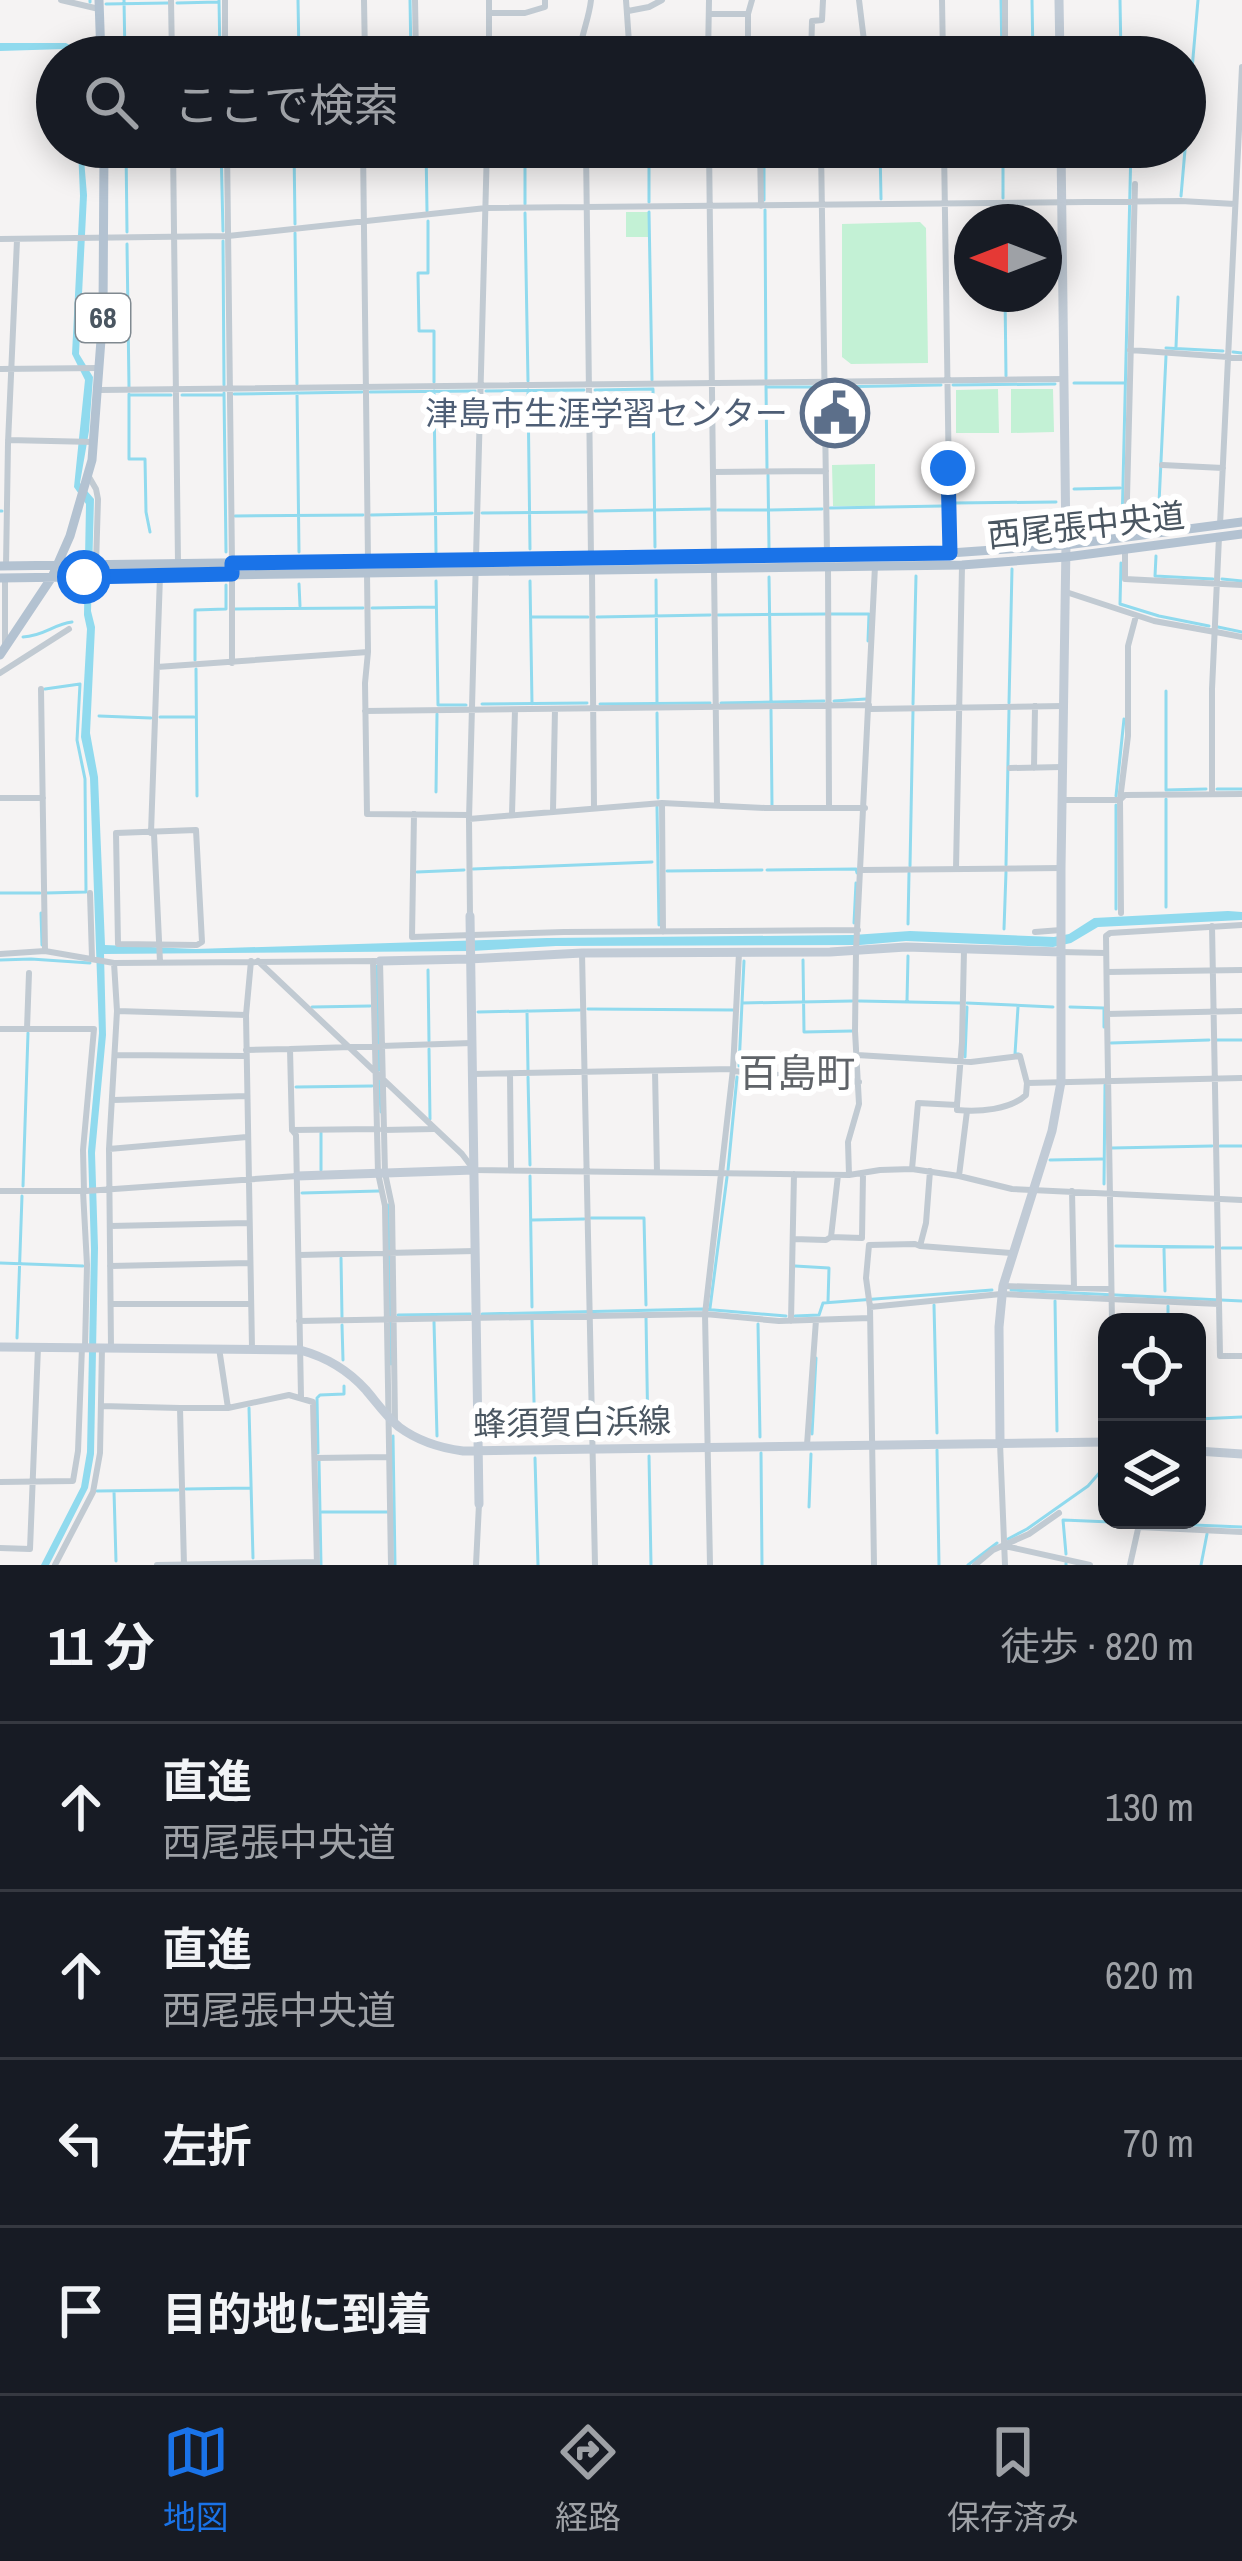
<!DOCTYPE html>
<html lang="ja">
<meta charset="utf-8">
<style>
:root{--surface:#171b24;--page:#242831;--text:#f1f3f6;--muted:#9ea1a6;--line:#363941;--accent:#1a73e8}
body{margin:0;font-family:"Archivo Narrow","Noto Sans JP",sans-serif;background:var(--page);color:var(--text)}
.controls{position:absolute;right:36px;bottom:36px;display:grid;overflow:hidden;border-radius:24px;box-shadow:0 6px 30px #0003}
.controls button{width:108px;height:108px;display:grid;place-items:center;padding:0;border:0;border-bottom:3px solid var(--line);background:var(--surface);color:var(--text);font:60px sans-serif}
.compass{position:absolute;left:954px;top:204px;width:108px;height:108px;border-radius:50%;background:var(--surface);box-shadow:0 6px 30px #0003;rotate:270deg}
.stop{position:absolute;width:36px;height:36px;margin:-27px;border:9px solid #1a73e8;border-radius:50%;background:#fff}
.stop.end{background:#1a73e8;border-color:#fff;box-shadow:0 3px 12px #0008}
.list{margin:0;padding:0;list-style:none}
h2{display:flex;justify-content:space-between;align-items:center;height:156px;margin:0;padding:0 48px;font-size:51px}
h2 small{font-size:39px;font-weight:400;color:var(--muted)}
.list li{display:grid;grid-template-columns:78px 1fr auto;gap:36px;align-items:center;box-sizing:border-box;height:168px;padding:0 48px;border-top:3px solid var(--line)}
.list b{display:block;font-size:45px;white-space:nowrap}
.list p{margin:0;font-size:39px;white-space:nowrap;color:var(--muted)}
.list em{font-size:39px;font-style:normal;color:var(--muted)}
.icon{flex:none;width:66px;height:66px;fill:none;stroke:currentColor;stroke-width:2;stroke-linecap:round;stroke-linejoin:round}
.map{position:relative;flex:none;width:1242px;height:1565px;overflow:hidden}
.search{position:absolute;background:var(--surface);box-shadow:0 6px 30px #0003;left:36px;right:36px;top:36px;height:132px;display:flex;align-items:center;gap:30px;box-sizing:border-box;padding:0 42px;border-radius:66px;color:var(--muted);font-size:45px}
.sheet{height:828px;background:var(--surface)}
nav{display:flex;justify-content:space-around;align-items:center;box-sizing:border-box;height:168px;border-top:3px solid var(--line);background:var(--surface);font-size:33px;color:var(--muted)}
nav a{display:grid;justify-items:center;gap:6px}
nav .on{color:var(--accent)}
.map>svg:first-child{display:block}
</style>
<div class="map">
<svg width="1242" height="1565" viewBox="0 0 1242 1565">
<rect width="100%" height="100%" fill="#f5f3f3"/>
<path fill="#c3f1d5" d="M 626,212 L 648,212 L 648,237 L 626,237 Z
M 920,222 L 926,228 L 928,363 L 851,364 L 842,357 L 842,224 Z
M 998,389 L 999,433 L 956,433 L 956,390 Z
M 1011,389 L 1053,389 L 1054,432 L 1011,433 Z
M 875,464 L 875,506 L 833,506 L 832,465 Z"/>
<path fill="#90daee" d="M 0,43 L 66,43 L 74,47 L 78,57 L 72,57 L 65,49 L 0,51 Z
M 78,147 L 83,147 L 87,195 L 79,354 L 93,377 L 89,431 L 80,483 L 94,499 L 91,611 L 95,627 L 90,733 L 98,777 L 105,945 L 196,949 L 547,938 L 853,935 L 910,931 L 1054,937 L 1069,934 L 1094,918 L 1228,911 L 1242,912 L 1242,920 L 1098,927 L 1071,943 L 1053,947 L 906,941 L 860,945 L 556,946 L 472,951 L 104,954 L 106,1035 L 95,1153 L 98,1248 L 94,1454 L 88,1488 L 49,1565 L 41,1565 L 81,1487 L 87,1452 L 91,1250 L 88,1151 L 99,1033 L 90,778 L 81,737 L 87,629 L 84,615 L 86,504 L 74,487 L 85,380 L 72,354 L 80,196 Z"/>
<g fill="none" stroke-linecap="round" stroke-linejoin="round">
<path stroke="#90daee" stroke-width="3" d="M 90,0 L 90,2
M 124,0 L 125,57
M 219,0 L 220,57
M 298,0 L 299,57
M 410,0 L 411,57
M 1001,0 L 1002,57
M 1032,0 L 1033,57
M 1120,0 L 1121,57
M 177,3 L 218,2
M 106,4 L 168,3
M 126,147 L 127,232
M 221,147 L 223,231
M 294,147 L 295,224
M 426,147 L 427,211
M 525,147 L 525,204
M 649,147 L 649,202
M 764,147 L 764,200
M 880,147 L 881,199
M 1003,147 L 1003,198
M 1181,196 L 1198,0
M 1003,207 L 1004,222
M 765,210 L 766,379
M 649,212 L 652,380
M 525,213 L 528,381
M 428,221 L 428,273 L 418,273 L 419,331 L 434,331 L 434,382
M 295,233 L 297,384
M 223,241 L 224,385
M 127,244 L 129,387
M 1005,294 L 1006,376
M 1176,347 L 1178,297
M 1166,348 L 1223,351
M 1233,352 L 1242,353
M 1074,383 L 1125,383
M 953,385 L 1055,384
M 766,386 L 767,468
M 768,387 L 817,387
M 830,387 L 941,385
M 528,390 L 530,549
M 595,390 L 653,389 L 655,547
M 434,391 L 436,552
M 486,391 L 584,390
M 370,392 L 475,391
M 224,393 L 226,552
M 297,393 L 299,552
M 129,394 L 129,459 L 145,459 L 146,512 L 150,532
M 234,394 L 362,392
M 130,395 L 171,395
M 182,395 L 222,395
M 768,475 L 769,548
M 1074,489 L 1120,488
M 954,503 L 1056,502
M 830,508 L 943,506
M 718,510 L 768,510
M 770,510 L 822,509
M 0,511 L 2,511
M 595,511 L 710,509
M 482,513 L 587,512
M 371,515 L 472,513
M 235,516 L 363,515
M 1158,524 L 1166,356
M 1122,526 L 1131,147
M 1156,556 L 1155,576 L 1213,579
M 1121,563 L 1120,604 L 1159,616 L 1209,626
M 769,577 L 771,702
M 1222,579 L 1242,581
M 656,580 L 657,703
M 436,581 L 438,705 L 466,705
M 530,581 L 532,704
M 299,584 L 300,606
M 372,608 L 436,607
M 235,609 L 363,608
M 830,614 L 869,614 L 868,641
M 718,615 L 825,614
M 532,617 L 588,617
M 597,617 L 710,615
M 1218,627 L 1242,632
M 23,637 C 44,636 54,624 72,622
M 195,660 L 195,610 L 226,609 L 226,585
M 196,669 L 197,796
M 45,689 L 80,684 L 77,740 L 85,779 L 86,892 L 46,893
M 1166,691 L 1166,790 L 1206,789
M 834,701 L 866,699
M 721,703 L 824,701
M 1009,703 L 1012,569
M 482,704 L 587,703
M 600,704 L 710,703
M 913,704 L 916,576
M 771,710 L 772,805
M 657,713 L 658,798
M 99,716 L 151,718
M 160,717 L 194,717
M 1217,789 L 1242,789
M 436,792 L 437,714
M 1116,796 L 1124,719
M 1166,799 L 1166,907
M 1116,805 L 1116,909
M 657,807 L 659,925
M 1006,865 L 1009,710
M 910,866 L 913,711
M 473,869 L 652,862
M 767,870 L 856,869 L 857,873
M 667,871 L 762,870
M 417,872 L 464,870
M 0,893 L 40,893
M 41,913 L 42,945
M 854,923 L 856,883
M 908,924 L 909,873
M 1004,929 L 1006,872
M 0,960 L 31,959 L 90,963
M 803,960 L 804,1032 L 852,1031
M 377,966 L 379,1070
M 428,970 L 429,1041
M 859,1001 L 960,1003
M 907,1001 L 908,956
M 742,1003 L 852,1001
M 967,1003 L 1053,1007
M 312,1007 L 370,1006
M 1018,1007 L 1015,1054 L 1019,1054
M 1070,1007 L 1104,1008 L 1104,1027
M 588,1009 L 733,1010
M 527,1011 L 528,1070
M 478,1012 L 580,1010
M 1217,1040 L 1242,1040
M 1111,1043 L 1209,1040
M 429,1049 L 430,1119
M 965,1057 L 967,1007
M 739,1066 L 744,961
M 528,1077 L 530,1165
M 379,1080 L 381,1112
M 296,1087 L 372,1086
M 321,1133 L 321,1170
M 1220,1146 L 1242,1146
M 1112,1148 L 1212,1146
M 1050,1160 L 1102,1159
M 728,1170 L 737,1077
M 530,1176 L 532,1307
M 1104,1184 L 1105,1085
M 23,1186 L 28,1033
M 302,1193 L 379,1191
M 388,1205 L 391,1364
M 591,1218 L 644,1218 L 646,1305
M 532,1220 L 584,1219
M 1116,1246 L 1213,1247
M 1222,1248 L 1242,1248
M 1164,1249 L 1165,1291
M 341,1258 L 342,1317
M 0,1263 L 83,1266
M 795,1266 L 829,1268 L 828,1302
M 1011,1290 L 1242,1301
M 1055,1301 L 1057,1431
M 934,1305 L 937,1433
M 1168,1306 L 1168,1322
M 710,1308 L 727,1177
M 482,1314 L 702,1309 L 786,1316
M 398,1315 L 470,1314
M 795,1316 L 819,1315 L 823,1303 L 992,1290
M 646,1317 L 648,1438
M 532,1320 L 535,1441
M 434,1322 L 437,1436
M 758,1324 L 760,1437
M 342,1325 L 343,1360
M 17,1338 L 22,1196
M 249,1408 L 253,1558
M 1197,1419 L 1242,1417
M 812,1434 L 816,1358
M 393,1436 L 395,1565
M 937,1450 L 939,1565
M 318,1453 L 317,1398 L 320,1395 L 344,1394 L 344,1386
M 761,1453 L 762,1565
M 649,1456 L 651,1565
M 535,1458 L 538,1565
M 319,1461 L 321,1565
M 186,1489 L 250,1488
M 97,1491 L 178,1490
M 114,1491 L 116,1561
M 809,1507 L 811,1454
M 322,1512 L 387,1512
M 1145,1523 L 1242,1527
M 1008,1539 L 1027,1529 L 1088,1486 L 1107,1464
M 1066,1554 L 1063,1520 L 1134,1523
M 1066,1563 L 1066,1565
M 968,1565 L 997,1543
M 1201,1565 L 1207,1534"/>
<path stroke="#c1cad2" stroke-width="6" d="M 61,0 L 99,9
M 171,0 L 172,57
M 225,0 L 225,57
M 364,0 L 365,57
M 415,0 L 416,57
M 489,0 L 489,57
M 626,0 L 630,57
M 859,0 L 866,57
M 942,0 L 943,57
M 1005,0 L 1005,57
M 628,11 L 649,7 L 662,0
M 489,13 L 525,13 L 545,7 L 545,0
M 710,14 L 748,14
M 579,57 C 580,37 589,20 591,0
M 708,57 L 709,0
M 748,57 L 748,14 L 752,0
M 811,57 L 812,21 L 822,20 L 823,0
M 173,147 L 178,563
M 227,147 L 232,563
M 363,147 L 368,561
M 586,147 L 591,558
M 709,147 L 714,556
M 760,147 L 761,206
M 821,147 L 827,555
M 944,147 L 950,553
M 0,239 L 228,236 L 486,208 L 1181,201 L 1235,204
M 1130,350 L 1242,358
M 0,369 L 98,368
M 99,390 L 1064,379
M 8,440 L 94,442
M 1162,465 L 1223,468
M 713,472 L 826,471
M 89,477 L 96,489 L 98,499 L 96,565
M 1220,525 L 1242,67
M 1126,537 L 1135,184
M 1125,550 L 1125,579 L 1242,585
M 6,566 L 8,443 L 17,240
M 828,566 L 829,808
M 714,568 L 717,805
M 592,571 L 594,807
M 367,573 L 368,652 L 365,683 L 367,814 L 469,815
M 1066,592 L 1154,621 L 1215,632
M 1216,632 L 1242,637
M 5,644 L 5,579
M 232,663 L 232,577
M 157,667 L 368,652
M 0,673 L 69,629
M 41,689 L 45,951
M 870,709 L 1064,706
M 365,711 L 869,705
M 1010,768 L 1062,767
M 1034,768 L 1035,706
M 1212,794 L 1212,689 L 1219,537
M 0,798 L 43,798
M 1061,800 L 1120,800 L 1125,795 L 1242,794
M 662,803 L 663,932
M 553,811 L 555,709
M 414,814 L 412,937 L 564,932 L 858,930
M 512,814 L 515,710
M 469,819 L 662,803 L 765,808 L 865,808
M 196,830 L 202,942 L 197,945 L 118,944 L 116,833 Z
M 151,833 L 160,576
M 154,834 L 160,962
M 956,869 L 962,566
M 861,870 L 1061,868
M 90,893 L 92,958
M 1121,913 L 1120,800 L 1128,736 L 1128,646 L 1136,616
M 470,916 L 469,819 L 487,147
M 1242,925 L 1110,933 L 1106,936 L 1107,1014 L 1242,1011
M 1212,926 L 1220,1356 L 1242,1356
M 1035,932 L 1061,930
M 1061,952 L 1105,953
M 582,953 L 595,1565
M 0,954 L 45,951 L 114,963 L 380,961 L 385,1173 L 392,1206 L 395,1421
M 251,961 L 246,1015 L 252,1348
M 258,961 L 462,1154 L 474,1170 L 849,1175 L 880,1170 L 912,1169 L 959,1176 L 1012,1189 L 1242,1200
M 373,961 L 378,1173 L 385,1206 L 391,1565
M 1107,972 L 1242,970
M 117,1011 L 246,1015
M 1107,1014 L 1112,1322
M 0,1029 L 94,1029 L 83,1150 L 84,1191
M 27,1029 L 29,973
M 290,1049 L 472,1043
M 246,1050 L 290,1049 L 292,1130 L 296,1135 L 301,1397
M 117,1055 L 245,1056
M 857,1055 L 971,1062 L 1020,1056 L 1027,1083
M 655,1071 L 657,1172
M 733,1071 L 859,1082
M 472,1074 L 733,1069
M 510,1074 L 511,1170
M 113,1100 L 247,1096
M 957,1105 L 957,1110 C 979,1112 1010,1110 1026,1095 L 1027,1083 L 1242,1078
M 292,1130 L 378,1129
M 383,1130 L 434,1129
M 109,1149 L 247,1137
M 912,1169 L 918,1103 L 957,1105 L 962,1042 L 964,950
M 930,1171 L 926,1223 L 920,1246 L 1011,1253
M 838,1175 L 831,1237 L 862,1238
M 849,1175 L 848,1142 L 859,1104 L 855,1031 L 856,951 L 875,566
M 959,1176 L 967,1111
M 0,1191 L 86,1191 L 297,1176
M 83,1191 L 87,1265 L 85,1347
M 1072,1191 L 1074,1288
M 110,1226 L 249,1223
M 862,1238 L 863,1174
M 793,1239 L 826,1240 L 831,1237
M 299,1255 L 475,1251
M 110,1266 L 250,1263
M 1003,1286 L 1111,1289
M 111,1304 L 251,1304
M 870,1307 L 866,1278 L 869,1245 L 915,1244 L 920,1246
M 299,1321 L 705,1314 L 779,1321 L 870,1318
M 791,1321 L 794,1174
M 111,1347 L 109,1149 L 117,1011 L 114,963
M 219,1348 L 228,1408
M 101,1406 L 180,1408
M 1000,1443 L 1005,1565
M 807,1445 L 816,1320
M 315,1458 L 389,1457
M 0,1482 L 73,1481 L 78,1451 L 82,1347
M 1139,1527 L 1242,1532
M 1005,1546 L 1090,1565
M 0,1548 L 30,1549 L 38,1347
M 55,1565 L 93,1492 L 100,1453 L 102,1347
M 157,1565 L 317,1562
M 184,1565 L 180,1408 L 228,1408 L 289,1395 L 313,1402 L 317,1565
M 476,1565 L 479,1504
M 710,1565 L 705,1314 L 733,1069 L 739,953
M 874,1565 L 870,1307 L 1001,1294 L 1219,1304
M 975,1565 L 993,1550 L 1029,1534 L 1059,1513
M 1130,1565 L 1140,1520"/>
<path stroke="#c1cbd6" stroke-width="9" d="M 1059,0 L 1060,57
M 470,916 L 479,1504
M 380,961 L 469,959 L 582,953 L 830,952 L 906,947 L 1061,952
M 297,1176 L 474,1170
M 0,1347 L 300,1350 C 326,1357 348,1370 366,1390 C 377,1403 386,1416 399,1427 C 418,1441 440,1448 463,1451 L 1107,1442
M 1000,1441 L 999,1327 L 1003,1286 L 1052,1131 L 1061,1082 L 1061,868 L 1066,545 L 1061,147
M 1197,1451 L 1242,1454"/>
<path stroke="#b3c2d1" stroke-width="9" d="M 99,0 L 101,57
M 0,566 L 950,553 L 1066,545 L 1242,522
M 0,578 L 962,565 L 1066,557 L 1242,534
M 0,655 L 52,577 L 70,536 L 92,460 L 103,313 L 104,147"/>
</g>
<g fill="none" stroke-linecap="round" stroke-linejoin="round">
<path stroke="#1a73e8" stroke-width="15" d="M 84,577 L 232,574 L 232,563 L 950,553 L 948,468"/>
</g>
<defs>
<symbol id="civic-ring" viewBox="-11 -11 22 22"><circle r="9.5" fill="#fff" stroke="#5c6f8a" stroke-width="1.5"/><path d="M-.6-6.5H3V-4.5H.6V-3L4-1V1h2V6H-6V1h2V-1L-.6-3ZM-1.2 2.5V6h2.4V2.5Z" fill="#5c6f8a"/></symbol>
</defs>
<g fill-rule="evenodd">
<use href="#civic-ring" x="797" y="375" width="76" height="76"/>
</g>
<g text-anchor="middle" stroke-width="12" stroke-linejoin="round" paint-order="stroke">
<rect fill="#fff" stroke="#808990" stroke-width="3" x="76" y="294" width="54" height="48" rx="9"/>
<g font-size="30" font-weight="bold" fill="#4a5661">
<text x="103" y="328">68</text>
</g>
<g font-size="33" fill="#4e5e75" stroke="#fff" text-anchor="end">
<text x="788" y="425">津島市生涯学習センター</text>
</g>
<g font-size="33" fill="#4a5661" stroke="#fff">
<text transform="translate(1086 525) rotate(-6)" y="12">西尾張中央道</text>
<text transform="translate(572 1422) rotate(-1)" y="12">蜂須賀白浜線</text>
</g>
<g font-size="39" fill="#5f6368" stroke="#fff">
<text x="797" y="1087">百島町</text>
</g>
</g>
</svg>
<div class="controls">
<button><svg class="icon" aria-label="locate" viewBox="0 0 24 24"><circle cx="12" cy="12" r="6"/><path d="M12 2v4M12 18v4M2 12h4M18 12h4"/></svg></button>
<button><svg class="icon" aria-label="layers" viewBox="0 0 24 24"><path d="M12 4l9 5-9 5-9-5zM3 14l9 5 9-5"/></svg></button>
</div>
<svg class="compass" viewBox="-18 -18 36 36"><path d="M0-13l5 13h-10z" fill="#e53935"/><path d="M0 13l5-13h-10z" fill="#9ea1a6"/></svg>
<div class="stop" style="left:84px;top:577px"></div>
<div class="stop end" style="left:948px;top:468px"></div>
<div class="search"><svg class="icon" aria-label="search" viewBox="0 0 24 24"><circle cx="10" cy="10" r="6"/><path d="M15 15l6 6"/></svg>ここで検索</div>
</div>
<section class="sheet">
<h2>11 分<small>徒歩 · 820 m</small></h2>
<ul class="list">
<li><svg class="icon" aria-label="ahead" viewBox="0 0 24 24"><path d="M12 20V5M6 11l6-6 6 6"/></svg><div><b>直進</b><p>西尾張中央道</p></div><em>130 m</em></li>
<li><svg class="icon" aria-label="ahead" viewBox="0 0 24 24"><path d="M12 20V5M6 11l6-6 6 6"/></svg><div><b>直進</b><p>西尾張中央道</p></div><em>620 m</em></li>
<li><svg class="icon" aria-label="left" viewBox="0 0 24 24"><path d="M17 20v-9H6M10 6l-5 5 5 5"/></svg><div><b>左折</b></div><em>70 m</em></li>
<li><svg class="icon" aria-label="arrive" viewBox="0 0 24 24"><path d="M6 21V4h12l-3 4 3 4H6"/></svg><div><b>目的地に到着</b></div></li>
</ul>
</section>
<nav>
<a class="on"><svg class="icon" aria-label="map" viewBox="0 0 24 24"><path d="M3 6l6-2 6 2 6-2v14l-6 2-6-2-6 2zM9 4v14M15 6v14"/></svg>地図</a>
<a><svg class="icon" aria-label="directions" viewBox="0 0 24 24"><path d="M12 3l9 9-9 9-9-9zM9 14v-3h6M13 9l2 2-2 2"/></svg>経路</a>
<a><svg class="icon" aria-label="saved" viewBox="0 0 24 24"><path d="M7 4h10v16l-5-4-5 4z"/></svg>保存済み</a>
</nav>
